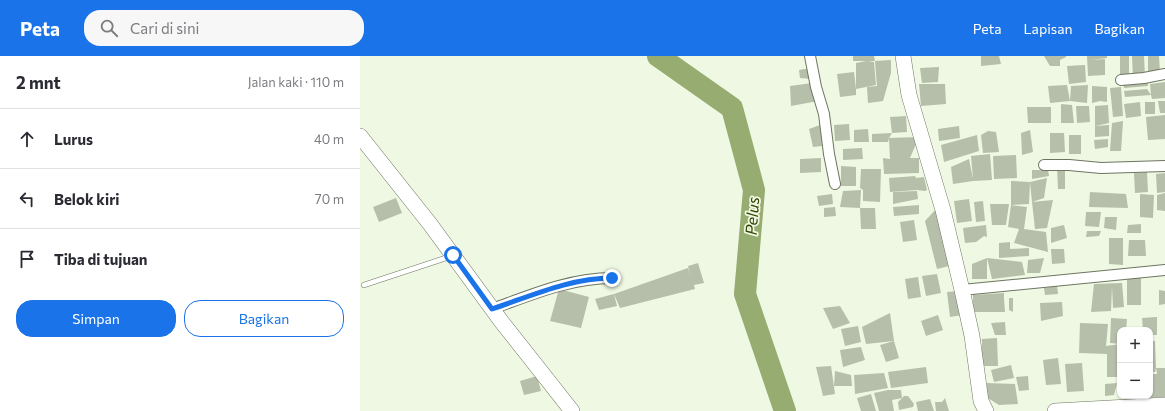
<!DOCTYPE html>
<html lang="id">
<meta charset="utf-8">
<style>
:root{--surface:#fff;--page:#f7f7f7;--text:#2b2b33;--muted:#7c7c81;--line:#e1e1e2;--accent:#1a73e8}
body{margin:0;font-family:Commissioner,sans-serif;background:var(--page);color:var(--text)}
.controls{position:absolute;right:12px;bottom:12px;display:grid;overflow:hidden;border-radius:8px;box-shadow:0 1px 3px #0004}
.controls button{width:36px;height:36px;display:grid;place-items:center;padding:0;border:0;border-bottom:1px solid var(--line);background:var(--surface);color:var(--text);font:20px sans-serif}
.stop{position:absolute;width:12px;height:12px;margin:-9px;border:3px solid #1a73e8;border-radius:50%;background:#fff}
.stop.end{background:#1a73e8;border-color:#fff;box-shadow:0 1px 4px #0008}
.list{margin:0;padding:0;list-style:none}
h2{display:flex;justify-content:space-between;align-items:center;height:52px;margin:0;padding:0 16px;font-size:17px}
h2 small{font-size:13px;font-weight:400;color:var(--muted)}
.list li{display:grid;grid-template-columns:26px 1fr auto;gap:12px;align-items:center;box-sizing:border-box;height:60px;padding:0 16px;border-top:1px solid var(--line)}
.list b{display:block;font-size:15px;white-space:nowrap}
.list em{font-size:13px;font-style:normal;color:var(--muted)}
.actions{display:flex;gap:8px;padding:12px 16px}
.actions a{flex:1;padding:9px 0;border:1px solid var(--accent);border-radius:16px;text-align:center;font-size:14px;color:var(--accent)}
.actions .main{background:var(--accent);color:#fff}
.icon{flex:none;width:22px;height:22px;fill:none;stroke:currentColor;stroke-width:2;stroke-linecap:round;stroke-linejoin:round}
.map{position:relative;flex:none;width:805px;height:355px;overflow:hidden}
header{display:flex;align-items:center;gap:24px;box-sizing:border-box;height:56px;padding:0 20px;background:var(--accent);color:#fff}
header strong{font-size:19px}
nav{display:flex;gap:22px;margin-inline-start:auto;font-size:14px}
.search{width:280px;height:36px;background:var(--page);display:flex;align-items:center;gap:10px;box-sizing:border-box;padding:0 14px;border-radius:16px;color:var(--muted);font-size:15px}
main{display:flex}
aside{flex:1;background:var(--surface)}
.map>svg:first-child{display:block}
</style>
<header>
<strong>Peta</strong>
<div class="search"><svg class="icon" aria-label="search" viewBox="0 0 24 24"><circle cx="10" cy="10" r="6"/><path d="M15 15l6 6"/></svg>Cari di sini</div>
<nav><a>Peta</a><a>Lapisan</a><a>Bagikan</a></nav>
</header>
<main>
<aside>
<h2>2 mnt<small>Jalan kaki · 110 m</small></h2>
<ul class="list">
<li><svg class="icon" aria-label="ahead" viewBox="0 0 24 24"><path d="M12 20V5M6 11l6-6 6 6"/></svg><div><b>Lurus</b></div><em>40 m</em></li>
<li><svg class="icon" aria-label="left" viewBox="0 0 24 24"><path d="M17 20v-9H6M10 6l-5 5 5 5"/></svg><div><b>Belok kiri</b></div><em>70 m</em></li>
<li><svg class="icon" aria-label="arrive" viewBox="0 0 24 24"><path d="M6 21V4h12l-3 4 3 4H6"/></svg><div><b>Tiba di tujuan</b></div></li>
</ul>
<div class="actions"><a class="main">Simpan</a><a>Bagikan</a></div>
</aside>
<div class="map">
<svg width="805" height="355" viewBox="0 0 805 355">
<rect width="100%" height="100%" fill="#eff8e2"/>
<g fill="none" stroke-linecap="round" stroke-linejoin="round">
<path stroke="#96ac70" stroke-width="22" d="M 298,0 L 372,52 L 394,134 L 385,238 L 425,355"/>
</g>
<path fill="#b6bfa9" d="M 493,0 L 514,0 L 515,5 L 531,4 L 531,17 L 523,45 L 508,47 L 507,31 L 517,30 L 515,5 L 508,5 L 514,6 L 516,29 L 496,33 L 496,39 L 480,41 L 477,18 L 494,16 L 496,33 L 496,7 L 506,5 L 493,5 Z
M 621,0 L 639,0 L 641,8 L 621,10 Z
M 684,0 L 706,0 L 706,1 L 700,4 L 700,10 L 690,10 Z
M 727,0 L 747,0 L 747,2 L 731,4 L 745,3 L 745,19 L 728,20 Z
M 760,0 L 769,0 L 769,22 L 760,22 Z
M 772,0 L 784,0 L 785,21 L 773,22 Z
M 788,0 L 799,0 L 800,17 L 788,20 Z
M 725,9 L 726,26 L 709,28 L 707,10 Z
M 579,11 L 578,26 L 562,27 L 560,12 Z
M 444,13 L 449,13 L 451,23 L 440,22 L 439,14 Z
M 787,23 L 788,30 L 764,32 L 763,25 Z
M 805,26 L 805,42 L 792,43 L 791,39 L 765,41 L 764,35 L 787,33 L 791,39 L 790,28 Z
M 452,27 L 458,45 L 431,50 L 430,30 Z
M 559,28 L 585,28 L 586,48 L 561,50 Z
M 707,29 L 710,45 L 711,30 L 728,29 L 727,47 L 710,45 L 690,47 L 688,30 Z
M 732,30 L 747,31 L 747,46 L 740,45 L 732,47 Z
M 761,31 L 763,60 L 753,61 L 750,32 Z
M 798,45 L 805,45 L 805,57 L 800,57 Z
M 780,46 L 781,60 L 766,62 L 764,48 Z
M 785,46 L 795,46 L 795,58 L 785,58 Z
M 701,48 L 712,49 L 714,67 L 701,67 Z
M 748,49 L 749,67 L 735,70 L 735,50 Z
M 716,50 L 729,50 L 730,66 L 717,67 Z
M 667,51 L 691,51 L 691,67 L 668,67 Z
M 805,59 L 805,83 L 788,84 L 786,61 Z
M 546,60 L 547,76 L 532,77 L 530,61 Z
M 763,65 L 761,95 L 750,95 L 752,67 Z
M 489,68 L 490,84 L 475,85 L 474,69 Z
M 460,69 L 462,90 L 453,91 L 449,73 Z
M 749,69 L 749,80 L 735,81 L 735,70 Z
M 599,70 L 600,82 L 579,85 L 578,73 Z
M 508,73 L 509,86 L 494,86 L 494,74 Z
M 670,74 L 673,96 L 662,99 L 661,77 Z
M 628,75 L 636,76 L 639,96 L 623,97 L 621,79 Z
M 532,77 L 529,82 L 559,81 L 550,102 L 559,102 L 559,117 L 524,118 L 523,102 L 530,103 L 529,82 L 528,86 L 512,86 L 512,78 Z
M 690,77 L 704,77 L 705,96 L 690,97 Z
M 617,79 L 619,95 L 584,106 L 581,89 Z
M 709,79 L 721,79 L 721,98 L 709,98 Z
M 748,83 L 748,91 L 735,93 L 734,84 Z
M 502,92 L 503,103 L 483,104 L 483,93 Z
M 630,98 L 632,124 L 613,125 L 593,128 L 591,111 L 609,103 L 613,123 L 611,100 Z
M 656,99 L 657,122 L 634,123 L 633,100 Z
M 461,102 L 461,116 L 440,117 L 440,103 Z
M 481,110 L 496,111 L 496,130 L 481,130 Z
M 697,111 L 705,111 L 705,133 L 698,133 Z
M 501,113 L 521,113 L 520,146 L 503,145 L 503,134 L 500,132 Z
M 672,114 L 688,114 L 689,120 L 672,123 Z
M 787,116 L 788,136 L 775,137 L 774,117 Z
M 805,117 L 805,136 L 797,137 L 796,118 Z
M 555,120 L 556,122 L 564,121 L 567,134 L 565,135 L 557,134 L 530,136 L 529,122 Z
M 687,122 L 684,142 L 672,146 L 670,126 Z
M 651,125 L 670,126 L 669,148 L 651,149 L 667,151 L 664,173 L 686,176 L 688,196 L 654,187 L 659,173 L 648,171 L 651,149 Z
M 501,134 L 500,152 L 480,151 L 483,135 Z
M 557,135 L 558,143 L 533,148 L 533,136 Z
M 730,136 L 766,138 L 768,152 L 729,151 Z
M 805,137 L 805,155 L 797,154 L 797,139 Z
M 472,138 L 473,148 L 459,150 L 457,140 Z
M 780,138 L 794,139 L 793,162 L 780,161 Z
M 36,142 L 42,157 L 19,166 L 13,151 Z
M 609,143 L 612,165 L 597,167 L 594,145 Z
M 693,144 L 687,172 L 675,173 L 672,146 Z
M 623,145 L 625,165 L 616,166 L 614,146 Z
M 630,148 L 649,148 L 646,169 L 632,169 Z
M 559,149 L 559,158 L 534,160 L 533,151 Z
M 475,151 L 476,160 L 464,161 L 464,152 Z
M 500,152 L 515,152 L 516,173 L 501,173 Z
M 576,153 L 589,210 L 577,213 L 565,165 Z
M 726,156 L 741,156 L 739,171 L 725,170 Z
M 745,161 L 757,161 L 756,174 L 744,172 Z
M 554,164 L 557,184 L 543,186 L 540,166 Z
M 781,168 L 781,177 L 767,177 L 768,169 Z
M 626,169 L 627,181 L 624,180 L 616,186 L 605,187 L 603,172 Z
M 704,169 L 707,182 L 691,187 L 691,172 Z
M 727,175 L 741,175 L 739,180 L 726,181 Z
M 749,182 L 763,182 L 763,209 L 749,208 Z
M 769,184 L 785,184 L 786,200 L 768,200 Z
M 650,186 L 650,193 L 669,192 L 669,200 L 639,202 L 639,187 Z
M 691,193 L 704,193 L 705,207 L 692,208 Z
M 627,202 L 662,206 L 665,219 L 632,223 Z
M 627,202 L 627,223 L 612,223 L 612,208 Z
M 684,202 L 680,217 L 667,217 L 668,204 Z
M 338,207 L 344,227 L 334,229 L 335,233 L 260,252 L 254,238 L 257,250 L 239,254 L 235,243 L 254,238 L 328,212 L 330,219 L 328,210 Z
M 577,218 L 581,237 L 566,240 L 562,220 Z
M 558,221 L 561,241 L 548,243 L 545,223 Z
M 767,222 L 781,222 L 781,249 L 767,249 Z
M 762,227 L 764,251 L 753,252 L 752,231 L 751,255 L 731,256 L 734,228 Z
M 697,230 L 698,238 L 685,239 L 684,232 Z
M 199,233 L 229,241 L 221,272 L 190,265 Z
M 799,234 L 805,235 L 805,248 L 799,249 Z
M 599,235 L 602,259 L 590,261 L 587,236 Z
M 644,237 L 644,243 L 645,256 L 613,256 L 613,239 Z
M 649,242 L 653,242 L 653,256 L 649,254 Z
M 702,246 L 703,260 L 681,265 L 680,247 Z
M 480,250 L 490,267 L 473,273 L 463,252 Z
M 530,257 L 534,285 L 539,302 L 526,306 L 520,289 L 534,285 L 506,288 L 502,271 Z
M 578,259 L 583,274 L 566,280 L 561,265 Z
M 797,261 L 797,279 L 790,279 L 790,274 L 783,274 L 782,262 Z
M 751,262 L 767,263 L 766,274 L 760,274 L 760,288 L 750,287 Z
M 645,266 L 646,279 L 635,279 L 631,267 Z
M 720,267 L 748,268 L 746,290 L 760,288 L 760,321 L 747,321 L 747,298 L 719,297 Z
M 498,270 L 501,286 L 485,290 L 481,273 Z
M 637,282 L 638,310 L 622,310 L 622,283 Z
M 790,285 L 795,285 L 796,312 L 805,312 L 805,341 L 783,342 L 783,340 L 790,340 L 790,318 L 797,318 L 796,312 L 795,316 L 790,316 Z
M 501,291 L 505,304 L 483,311 L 480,294 Z
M 698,302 L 701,328 L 686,329 L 683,304 Z
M 722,307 L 724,335 L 707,336 L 705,308 Z
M 651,309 L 654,322 L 634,326 L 631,314 Z
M 471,310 L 475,338 L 463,340 L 456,311 Z
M 566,311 L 568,327 L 531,332 L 528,316 Z
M 475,315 L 491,319 L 492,330 L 474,330 Z
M 524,317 L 528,332 L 495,338 L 494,319 Z
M 177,320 L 181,335 L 164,339 L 160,325 Z
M 668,320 L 669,334 L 659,335 L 656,321 Z
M 627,327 L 655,328 L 658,348 L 639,349 L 626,341 Z
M 757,327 L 754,339 L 745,340 L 745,328 Z
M 528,334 L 541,334 L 542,342 L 532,344 L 534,355 L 519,355 L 514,337 Z
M 511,338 L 516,355 L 501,355 L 497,342 Z
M 544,340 L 548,340 L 554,348 L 553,351 L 539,354 L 538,346 Z
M 585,342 L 589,355 L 576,355 L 575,346 L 582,346 Z
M 570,343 L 574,355 L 558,355 L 556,346 Z"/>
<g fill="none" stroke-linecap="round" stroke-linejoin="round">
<defs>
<path id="lane" d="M 4,229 L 92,200"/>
<path id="street" d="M 450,0 L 456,31 L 464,58 L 469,98 L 475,128
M 761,24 L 784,22 L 805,18
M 684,109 L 709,109 L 741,112 L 805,110
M 602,234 L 805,214
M 132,253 C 171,239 210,222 252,222"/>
<path id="secondary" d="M 543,0 L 549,39 L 583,154 L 602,234 L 612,280 L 621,345 L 626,355
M 0,80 L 70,168 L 141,265 L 212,355
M 695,355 L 805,349"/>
</defs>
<use href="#lane" stroke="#6d7561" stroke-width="6"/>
<use href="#street" stroke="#6d7561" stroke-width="12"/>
<use href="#secondary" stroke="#6d7561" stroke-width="16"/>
<use href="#lane" stroke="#fff" stroke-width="5"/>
<use href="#street" stroke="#fff" stroke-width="10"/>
<use href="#secondary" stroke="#fff" stroke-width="15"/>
</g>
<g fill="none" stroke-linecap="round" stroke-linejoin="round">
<path stroke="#1a73e8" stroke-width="5" d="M 93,199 L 132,253 C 171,240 210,222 252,222"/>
</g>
<g text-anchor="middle" stroke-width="3.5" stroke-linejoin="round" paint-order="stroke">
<g font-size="16" font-style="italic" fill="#344600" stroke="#eff8e2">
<text transform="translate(392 160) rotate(-86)" y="6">Pelus</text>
</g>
</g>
</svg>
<div class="controls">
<button>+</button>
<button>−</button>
</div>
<div class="stop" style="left:93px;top:199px"></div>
<div class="stop end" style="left:252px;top:222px"></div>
</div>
</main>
